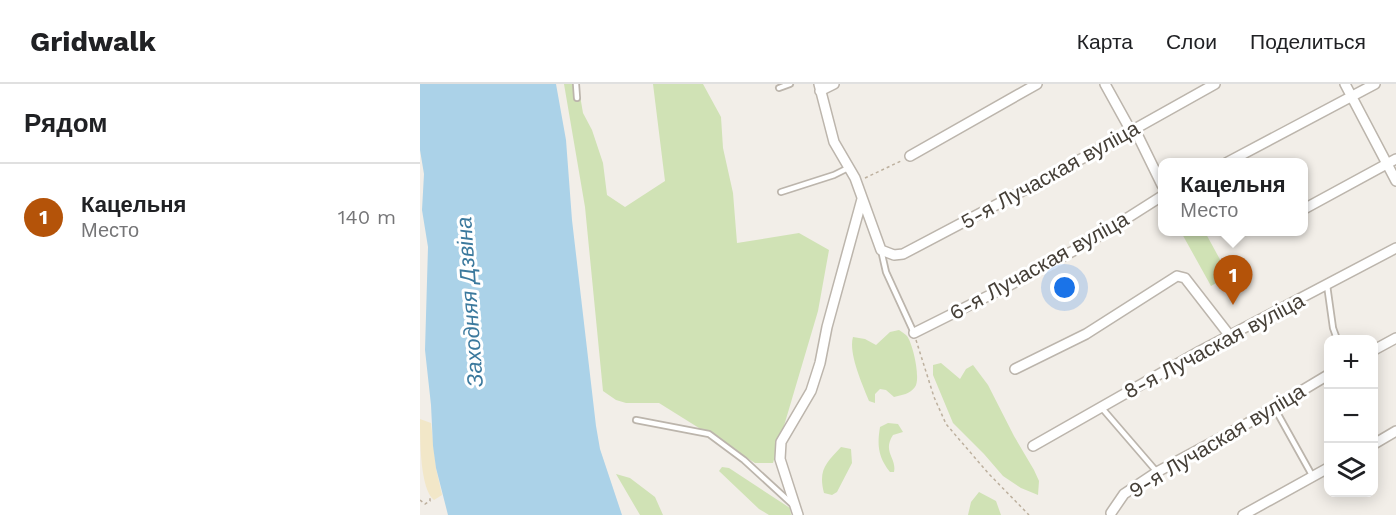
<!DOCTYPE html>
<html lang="ru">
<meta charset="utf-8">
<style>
:root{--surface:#fff;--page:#f2f2f2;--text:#202124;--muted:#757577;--line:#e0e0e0;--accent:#b45309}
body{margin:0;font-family:"Work Sans",sans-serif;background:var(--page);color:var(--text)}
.controls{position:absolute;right:18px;bottom:18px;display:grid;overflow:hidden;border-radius:12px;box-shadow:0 3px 15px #0003}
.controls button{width:54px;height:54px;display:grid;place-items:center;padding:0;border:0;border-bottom:2px solid var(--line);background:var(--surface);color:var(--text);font:30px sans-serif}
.you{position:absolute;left:645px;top:204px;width:21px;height:21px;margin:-15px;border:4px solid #fff;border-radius:50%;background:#1a73e8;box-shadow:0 0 0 9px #1a73e833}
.badge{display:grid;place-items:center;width:39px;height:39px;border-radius:50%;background:var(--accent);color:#fff;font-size:20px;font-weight:700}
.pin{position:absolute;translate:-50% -50px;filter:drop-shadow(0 2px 3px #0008)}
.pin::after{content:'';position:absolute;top:32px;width:21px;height:18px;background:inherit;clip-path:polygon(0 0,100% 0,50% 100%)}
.popup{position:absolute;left:738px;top:74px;width:150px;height:78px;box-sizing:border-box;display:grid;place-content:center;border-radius:12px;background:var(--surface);filter:drop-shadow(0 2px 4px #0005);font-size:20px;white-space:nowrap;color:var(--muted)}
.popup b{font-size:22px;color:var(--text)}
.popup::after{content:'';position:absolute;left:50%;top:100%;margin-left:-12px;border:12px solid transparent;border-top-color:var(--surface)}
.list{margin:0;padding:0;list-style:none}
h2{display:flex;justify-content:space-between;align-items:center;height:78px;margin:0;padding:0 24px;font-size:26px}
h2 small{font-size:20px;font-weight:400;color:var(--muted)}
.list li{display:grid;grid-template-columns:39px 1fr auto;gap:18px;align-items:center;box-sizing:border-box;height:108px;padding:0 24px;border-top:2px solid var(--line)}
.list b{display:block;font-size:22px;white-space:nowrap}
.list p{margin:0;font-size:20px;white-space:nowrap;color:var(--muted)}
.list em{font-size:20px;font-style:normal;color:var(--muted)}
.icon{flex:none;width:33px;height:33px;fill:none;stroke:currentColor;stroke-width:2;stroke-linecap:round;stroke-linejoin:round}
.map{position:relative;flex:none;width:976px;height:431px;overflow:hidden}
header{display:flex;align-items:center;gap:36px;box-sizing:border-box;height:84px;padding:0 30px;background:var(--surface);border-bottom:2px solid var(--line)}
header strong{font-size:28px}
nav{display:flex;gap:33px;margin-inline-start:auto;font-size:21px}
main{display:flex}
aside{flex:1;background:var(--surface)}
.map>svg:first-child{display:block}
</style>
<header>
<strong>Gridwalk</strong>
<nav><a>Карта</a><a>Слои</a><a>Поделиться</a></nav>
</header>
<main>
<aside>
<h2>Рядом<small></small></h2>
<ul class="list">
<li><span class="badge">1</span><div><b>Кацельня</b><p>Место</p></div><em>140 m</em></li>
</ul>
</aside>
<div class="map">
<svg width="976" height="431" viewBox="0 0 976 431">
<rect width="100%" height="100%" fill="#f2eee8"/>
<path fill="#d0e2b5" d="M 144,0 L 158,0 L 163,29 L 172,46 L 183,79 L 187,111 L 205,123 L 245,97 L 233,0 L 283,0 L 301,33 L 303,64 L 313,109 L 317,159 L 379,149 L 409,166 L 398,227 L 353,379 L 335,379 L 239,319 L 206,319 L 196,316 L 183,307 L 165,123 Z
M 761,148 L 785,148 L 809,192 L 791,202 Z
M 479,246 C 482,248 485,250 487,252 C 493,260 501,295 495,303 C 490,310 482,311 474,313 L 466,306 L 460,305 L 455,310 L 455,319 L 449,317 C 443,302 428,269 433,253 L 445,255 L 456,261 L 470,248 Z
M 521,279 L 540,295 L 546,285 L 553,281 L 568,301 L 594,352 L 614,386 L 619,397 L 618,411 L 601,404 L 583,392 L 564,370 L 533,339 L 513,291 L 513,281 Z
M 468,339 L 478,340 L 483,348 L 473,351 C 462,368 477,374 474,388 L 470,388 C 458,373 457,361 460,343 Z
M 421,363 L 431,365 L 432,379 L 417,408 L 412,411 L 404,409 C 398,386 406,379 421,363 Z
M 302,383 L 309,384 L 370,424 L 371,431 L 349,431 L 339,425 L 299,387 Z
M 196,390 L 210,394 L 235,413 L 243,431 L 220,431 Z
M 559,408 L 576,417 L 581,431 L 548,431 L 551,418 Z"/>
<path fill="#f2e7c8" d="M 0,335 L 11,339 L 16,384 L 22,411 L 14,416 C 0,405 0,356 0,335 Z"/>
<path fill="#abd2e8" d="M 0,0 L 136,0 L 146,56 L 152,136 L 176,342 L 180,365 L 202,431 L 28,431 L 16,384 L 13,362 L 11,321 L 5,266 L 8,163 L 2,126 L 4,90 L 0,66 Z"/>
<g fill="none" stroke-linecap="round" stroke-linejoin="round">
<defs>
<path id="service" d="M 156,0 L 157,14
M 359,4 L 370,0
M 361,108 L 414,91 L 428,84
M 461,166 L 466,188 L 494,249
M 907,201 L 913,244 L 917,255
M 681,323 L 737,388
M 854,323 L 893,393
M 216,336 L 289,350 L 324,376 L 372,420"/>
<path id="minor" d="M 399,0 L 414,58 L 435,94 L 461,166 L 474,171 L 483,170 L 629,93 L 795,0
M 685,0 L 711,47 L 718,52 L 742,101
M 925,0 L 976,97
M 400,7 L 414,0
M 490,72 L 617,0
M 806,79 L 955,0
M 884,125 L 976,75
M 494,249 L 590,201 L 668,159 L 742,112
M 954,266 L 976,254
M 595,285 L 666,250 L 757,192 L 765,194 L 810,252
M 954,360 L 976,347
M 613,362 L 780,267 L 976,164
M 691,429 L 704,410 L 737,388 L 828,339 L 908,291
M 378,431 L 360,375 L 361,358 L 391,307 L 400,279 L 407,243 L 442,115
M 823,431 L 908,384"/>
</defs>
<use href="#service" stroke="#bcb5ac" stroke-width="8"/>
<use href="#minor" stroke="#bcb5ac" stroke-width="12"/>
<path stroke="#bdb09e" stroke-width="1.5" stroke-dasharray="3 3" stroke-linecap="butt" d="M 445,94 L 481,77
M 496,256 L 514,313 L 526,340 L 568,389 L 609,431
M 0,416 L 5,420 L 10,417 L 10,414"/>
<use href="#service" stroke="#fff" stroke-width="4.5"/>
<use href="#minor" stroke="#fff" stroke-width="9"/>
</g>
<g text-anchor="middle" stroke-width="6" stroke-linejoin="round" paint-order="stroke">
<g font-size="21" fill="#453f37" stroke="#fff">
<text transform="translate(630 91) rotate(-29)" y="7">5-я Лучаская вуліца</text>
<text transform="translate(619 182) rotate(-29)" y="7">6-я Лучаская вуліца</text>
<text transform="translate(794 262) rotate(-28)" y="7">8-я Лучаская вуліца</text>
<text transform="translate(797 357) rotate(-31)" y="7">9-я Лучаская вуліца</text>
</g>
<g font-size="22" font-style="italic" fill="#3b799d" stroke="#fff">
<text transform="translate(49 218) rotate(-94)" y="8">Заходняя Дзвіна</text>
</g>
</g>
</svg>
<div class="controls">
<button>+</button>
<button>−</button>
<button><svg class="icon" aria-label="layers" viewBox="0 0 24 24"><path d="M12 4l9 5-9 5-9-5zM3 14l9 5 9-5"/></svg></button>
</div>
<div class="you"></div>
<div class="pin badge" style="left:813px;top:221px">1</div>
<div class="popup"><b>Кацельня</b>Место</div>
</div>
</main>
